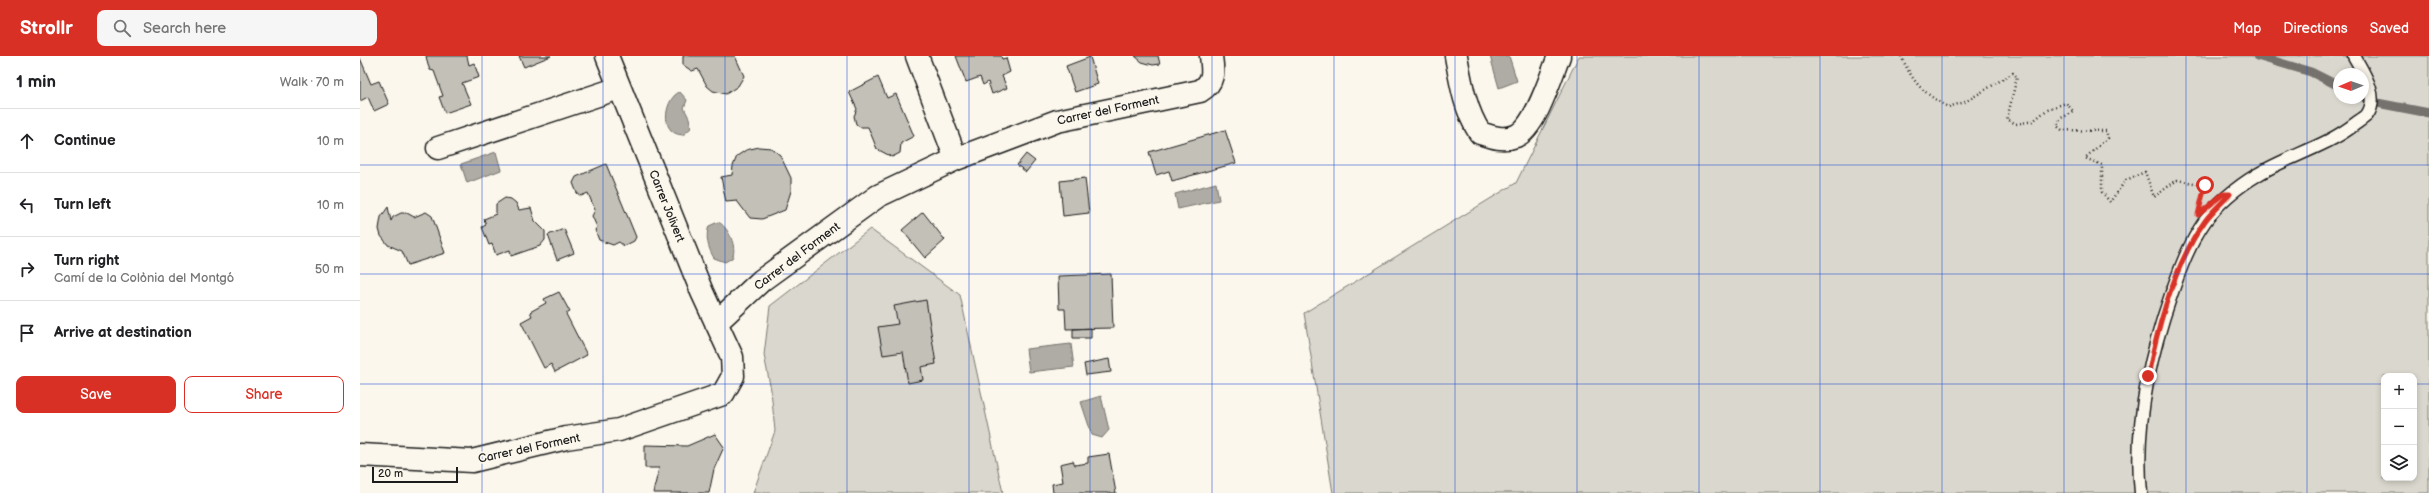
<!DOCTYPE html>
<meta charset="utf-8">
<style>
:root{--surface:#fff;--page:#f6f6f6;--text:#202124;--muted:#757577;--line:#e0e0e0;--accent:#d93025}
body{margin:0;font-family:"Balsamiq Sans",sans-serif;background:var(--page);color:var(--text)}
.controls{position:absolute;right:12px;bottom:12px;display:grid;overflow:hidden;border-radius:8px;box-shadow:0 2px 6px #0003}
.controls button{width:36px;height:36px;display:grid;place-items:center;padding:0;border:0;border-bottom:1px solid var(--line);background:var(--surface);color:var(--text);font:20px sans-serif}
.compass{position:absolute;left:1973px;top:12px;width:36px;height:36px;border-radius:50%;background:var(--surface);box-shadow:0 2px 6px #0003;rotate:268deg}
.scale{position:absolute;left:12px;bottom:10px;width:86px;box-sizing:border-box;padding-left:4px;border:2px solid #1c1c1c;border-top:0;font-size:11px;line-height:14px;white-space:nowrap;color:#1c1c1c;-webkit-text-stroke:3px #fbf7ec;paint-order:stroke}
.stop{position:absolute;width:12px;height:12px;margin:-9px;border:3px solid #d93025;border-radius:50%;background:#fff}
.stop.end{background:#d93025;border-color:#fff;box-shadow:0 1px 4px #0008}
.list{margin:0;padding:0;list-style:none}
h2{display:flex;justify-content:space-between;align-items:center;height:52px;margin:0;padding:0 16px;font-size:17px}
h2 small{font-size:13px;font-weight:400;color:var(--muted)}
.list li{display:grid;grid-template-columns:26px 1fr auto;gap:12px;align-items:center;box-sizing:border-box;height:64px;padding:0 16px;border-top:1px solid var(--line)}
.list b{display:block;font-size:15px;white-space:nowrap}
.list p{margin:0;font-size:13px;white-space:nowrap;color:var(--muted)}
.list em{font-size:13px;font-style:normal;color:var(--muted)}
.actions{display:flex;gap:8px;padding:12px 16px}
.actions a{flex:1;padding:9px 0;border:1px solid var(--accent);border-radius:8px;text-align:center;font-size:14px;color:var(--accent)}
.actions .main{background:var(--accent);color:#fff}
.icon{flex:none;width:22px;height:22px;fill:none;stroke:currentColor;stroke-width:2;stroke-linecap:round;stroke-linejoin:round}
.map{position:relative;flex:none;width:2069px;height:437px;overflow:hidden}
header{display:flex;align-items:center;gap:24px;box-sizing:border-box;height:56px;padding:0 20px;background:var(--accent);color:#fff}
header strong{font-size:19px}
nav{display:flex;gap:22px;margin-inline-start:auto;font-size:14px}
.search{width:280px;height:36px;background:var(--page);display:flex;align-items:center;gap:10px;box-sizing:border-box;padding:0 14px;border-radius:8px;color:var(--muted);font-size:15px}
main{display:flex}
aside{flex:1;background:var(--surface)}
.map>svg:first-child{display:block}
</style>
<header>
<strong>Strollr</strong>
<div class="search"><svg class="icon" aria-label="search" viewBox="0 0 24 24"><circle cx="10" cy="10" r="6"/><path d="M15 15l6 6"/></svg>Search here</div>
<nav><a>Map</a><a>Directions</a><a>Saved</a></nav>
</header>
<main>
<aside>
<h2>1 min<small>Walk · 70 m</small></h2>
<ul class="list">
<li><svg class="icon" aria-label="ahead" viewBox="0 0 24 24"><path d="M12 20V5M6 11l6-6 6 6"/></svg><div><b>Continue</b></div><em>10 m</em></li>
<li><svg class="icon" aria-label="left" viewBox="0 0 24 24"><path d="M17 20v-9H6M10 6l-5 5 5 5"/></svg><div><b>Turn left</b></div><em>10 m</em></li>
<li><svg class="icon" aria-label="right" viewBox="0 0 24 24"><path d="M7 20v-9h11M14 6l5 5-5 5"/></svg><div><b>Turn right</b><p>Camí de la Colònia del Montgó</p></div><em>50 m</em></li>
<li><svg class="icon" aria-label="arrive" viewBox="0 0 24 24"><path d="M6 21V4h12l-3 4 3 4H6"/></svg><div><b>Arrive at destination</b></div></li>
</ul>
<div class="actions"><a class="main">Save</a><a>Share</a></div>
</aside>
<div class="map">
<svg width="2069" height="437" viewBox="0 0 2069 437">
<rect width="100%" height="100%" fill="#fbf7ec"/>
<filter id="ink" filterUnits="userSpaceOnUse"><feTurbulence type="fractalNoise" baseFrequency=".025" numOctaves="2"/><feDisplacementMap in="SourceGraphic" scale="8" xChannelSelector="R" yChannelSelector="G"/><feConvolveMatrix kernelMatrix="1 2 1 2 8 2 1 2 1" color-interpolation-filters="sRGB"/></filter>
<g filter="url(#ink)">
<path fill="#dad7ce" stroke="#7b7a75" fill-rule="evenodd" d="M 1219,0 L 2069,0 L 2069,437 L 973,437 L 944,257 L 1156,127 ZM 1979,18 L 2003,18 L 2003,42 L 1979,42 ZM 2024,320 L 2054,320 L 2054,422 L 2024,422 Z
M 510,173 L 600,239 L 643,437 L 393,437 L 415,375 L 411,334 L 404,299 L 410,250 Z"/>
<path fill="#afaca5" stroke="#74726e" d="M 1130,0 L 1149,0 L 1157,25 L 1139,32 Z
M 320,36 L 327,44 L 324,52 L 329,62 L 331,72 L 323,79 C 297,78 306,40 320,36 Z
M 136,96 L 141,114 L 107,127 L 101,108 Z
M 856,127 L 859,144 L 818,153 L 815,138 Z
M 358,166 C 368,170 378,192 372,202 L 365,206 L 354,202 C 348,192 345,181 349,170 Z
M 711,288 L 714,311 L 669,316 L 666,293 Z
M 741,340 L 749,374 L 742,382 L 732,379 L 721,346 Z"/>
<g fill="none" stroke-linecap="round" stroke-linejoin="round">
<path stroke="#74726e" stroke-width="9" d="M 1897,0 L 1951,16 L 1979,30
M 2003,41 L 2012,46 L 2069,57"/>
</g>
<path fill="#c3c0b8" stroke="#1c1c1c" d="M 66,0 L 107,0 L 109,9 L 114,7 L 119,21 L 102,27 L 111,48 L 85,57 L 79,41 L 83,40 L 74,15 L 70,14 L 68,9 Z
M 159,0 L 191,0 L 164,11 Z
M 323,0 L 375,0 L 384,20 L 378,30 L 366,38 L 353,35 L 347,30 L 338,13 L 332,15 L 323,9 Z
M 596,0 L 641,0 L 642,3 L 646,2 L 650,16 L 642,20 L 647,32 L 632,38 L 628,26 L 623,29 L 620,21 L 606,26 Z
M 775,0 L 798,0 L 800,8 L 793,9 L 782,6 Z
M 730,1 L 738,28 L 715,36 L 706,10 Z
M 0,2 L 11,28 L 19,25 L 29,48 L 14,55 L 8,41 L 0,45 Z
M 518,21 L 527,42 L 536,38 L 554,80 L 541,87 L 540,97 L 532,101 L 517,93 L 508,71 L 500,71 L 496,68 L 494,60 L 497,53 L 489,36 Z
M 865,74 L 876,107 L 812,125 L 809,115 L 796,119 L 789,96 Z
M 399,91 L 411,92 L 420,99 L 431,122 L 431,135 L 425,154 L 402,163 L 390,162 L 377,145 L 366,146 L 361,121 L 372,119 L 373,110 L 377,100 L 386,94 Z
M 666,98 L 675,105 L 666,116 L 657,109 Z
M 246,108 L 276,181 L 274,185 L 264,190 L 259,186 L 253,189 L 239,184 L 235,174 L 237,171 L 232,160 L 235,154 L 228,137 L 221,140 L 217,137 L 213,127 L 216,121 Z
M 725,122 L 729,157 L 703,160 L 700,125 Z
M 145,142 L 151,143 L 156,147 L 159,154 L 171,152 L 175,165 L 185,175 L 185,184 L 180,190 L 151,200 L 150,194 L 136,199 L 132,188 L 129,189 L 122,171 L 126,169 L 124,163 L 136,158 L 136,148 Z
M 28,151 L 31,165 L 33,161 L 41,157 L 47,157 L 54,161 L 66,156 L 72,160 L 85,197 L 48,209 L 42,195 L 28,189 L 21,180 L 19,173 L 21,161 Z
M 563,156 L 585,184 L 565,202 L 542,174 Z
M 204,173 L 214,197 L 197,204 L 188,179 Z
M 751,218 L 753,272 L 706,273 L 705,253 L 699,253 L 698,220 Z
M 199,236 L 210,256 L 206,258 L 227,299 L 195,316 L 191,308 L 184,312 L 161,266 L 172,260 L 170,256 L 186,247 L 184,243 Z
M 566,244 L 576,308 L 561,311 L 563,324 L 548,327 L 543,296 L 523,299 L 518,271 L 538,268 L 534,250 Z
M 731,272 L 731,282 L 713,282 L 713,273 Z
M 749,303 L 751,316 L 726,319 L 724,308 Z
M 355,378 L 364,391 L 354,413 L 349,437 L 293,437 L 299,412 L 285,412 L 285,389 L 327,390 Z
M 749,398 L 756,437 L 693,437 L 692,428 L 703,426 L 700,408 L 713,405 L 715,409 L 728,407 L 728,401 Z"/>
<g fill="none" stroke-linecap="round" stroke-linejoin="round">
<defs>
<path id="service" d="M 1781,437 C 1774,370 1789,302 1811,239 C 1820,213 1829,188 1845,165 C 1858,147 1877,131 1897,119 C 1928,100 1966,91 1995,68 C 1999,65 2004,62 2007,59 C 2020,41 2003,16 1994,0"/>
<path id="minor" d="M 557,0 L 596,103
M 1096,0 C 1101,27 1105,54 1120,77 C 1132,81 1143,85 1156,80 C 1176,71 1191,20 1199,0
M 78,92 L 259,32
M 356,267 L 402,224 L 518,140 L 596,103 L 697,65 L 840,35 C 855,26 853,15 851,0
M 0,399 L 112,405 L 206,382 L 259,374 L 363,338 L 373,320 L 372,301 L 342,236 L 247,0"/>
</defs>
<use href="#service" stroke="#1c1c1c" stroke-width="15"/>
<use href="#minor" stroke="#1c1c1c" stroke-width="25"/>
<path stroke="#1c1c1c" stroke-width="2.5" stroke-dasharray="1 3" stroke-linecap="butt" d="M 1541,0 C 1554,28 1562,36 1588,51 L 1605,46 L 1653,17 L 1657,21 L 1647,63 L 1656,68 L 1673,65 L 1688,53 L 1706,47 L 1714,56 L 1701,62 L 1697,70 L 1702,74 L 1746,75 L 1748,82 L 1725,102 L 1742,109 L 1742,136 L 1750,146 L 1766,124 L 1785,116 L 1794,141 L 1817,124 L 1845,129 L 1845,131"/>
<use href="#service" stroke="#fbf7ec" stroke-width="12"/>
<use href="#minor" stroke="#fbf7ec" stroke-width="22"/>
</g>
</g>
<g fill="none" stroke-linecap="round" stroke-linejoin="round" filter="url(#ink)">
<path stroke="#d93025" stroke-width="5" d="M 1788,320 C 1798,269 1815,207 1845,165 C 1852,155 1862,147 1870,138 L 1863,138 L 1838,159 L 1845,129"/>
</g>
<path fill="none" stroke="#1d4ed8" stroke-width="1" stroke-opacity="0.55" d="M 122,0 L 122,437M 243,0 L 243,437M 365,0 L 365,437M 487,0 L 487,437M 609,0 L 609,437M 730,0 L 730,437M 852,0 L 852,437M 974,0 L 974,437M 1095,0 L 1095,437M 1217,0 L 1217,437M 1339,0 L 1339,437M 1460,0 L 1460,437M 1582,0 L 1582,437M 1704,0 L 1704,437M 1826,0 L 1826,437M 1947,0 L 1947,437M 0,109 L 2069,109M 0,218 L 2069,218M 0,328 L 2024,328M 2054,328 L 2069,328"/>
<g text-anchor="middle" stroke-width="3.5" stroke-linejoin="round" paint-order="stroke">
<g font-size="12" fill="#1c1c1c" stroke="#fbf7ec">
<text transform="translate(748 54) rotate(-12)" y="4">Carrer del Forment</text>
<text transform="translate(307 150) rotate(68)" y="4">Carrer Jolivert</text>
<text transform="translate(437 200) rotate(-37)" y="4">Carrer del Forment</text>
<text transform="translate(169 392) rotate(-12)" y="4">Carrer del Forment</text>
</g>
</g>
</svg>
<div class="controls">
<button>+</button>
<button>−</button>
<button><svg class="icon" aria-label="layers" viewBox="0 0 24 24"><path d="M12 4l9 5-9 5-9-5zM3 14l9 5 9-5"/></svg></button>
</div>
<svg class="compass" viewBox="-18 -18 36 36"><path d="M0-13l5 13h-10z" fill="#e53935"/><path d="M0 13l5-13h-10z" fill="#757577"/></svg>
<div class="scale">20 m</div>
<div class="stop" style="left:1845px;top:129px"></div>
<div class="stop end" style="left:1788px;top:320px"></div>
</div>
</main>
